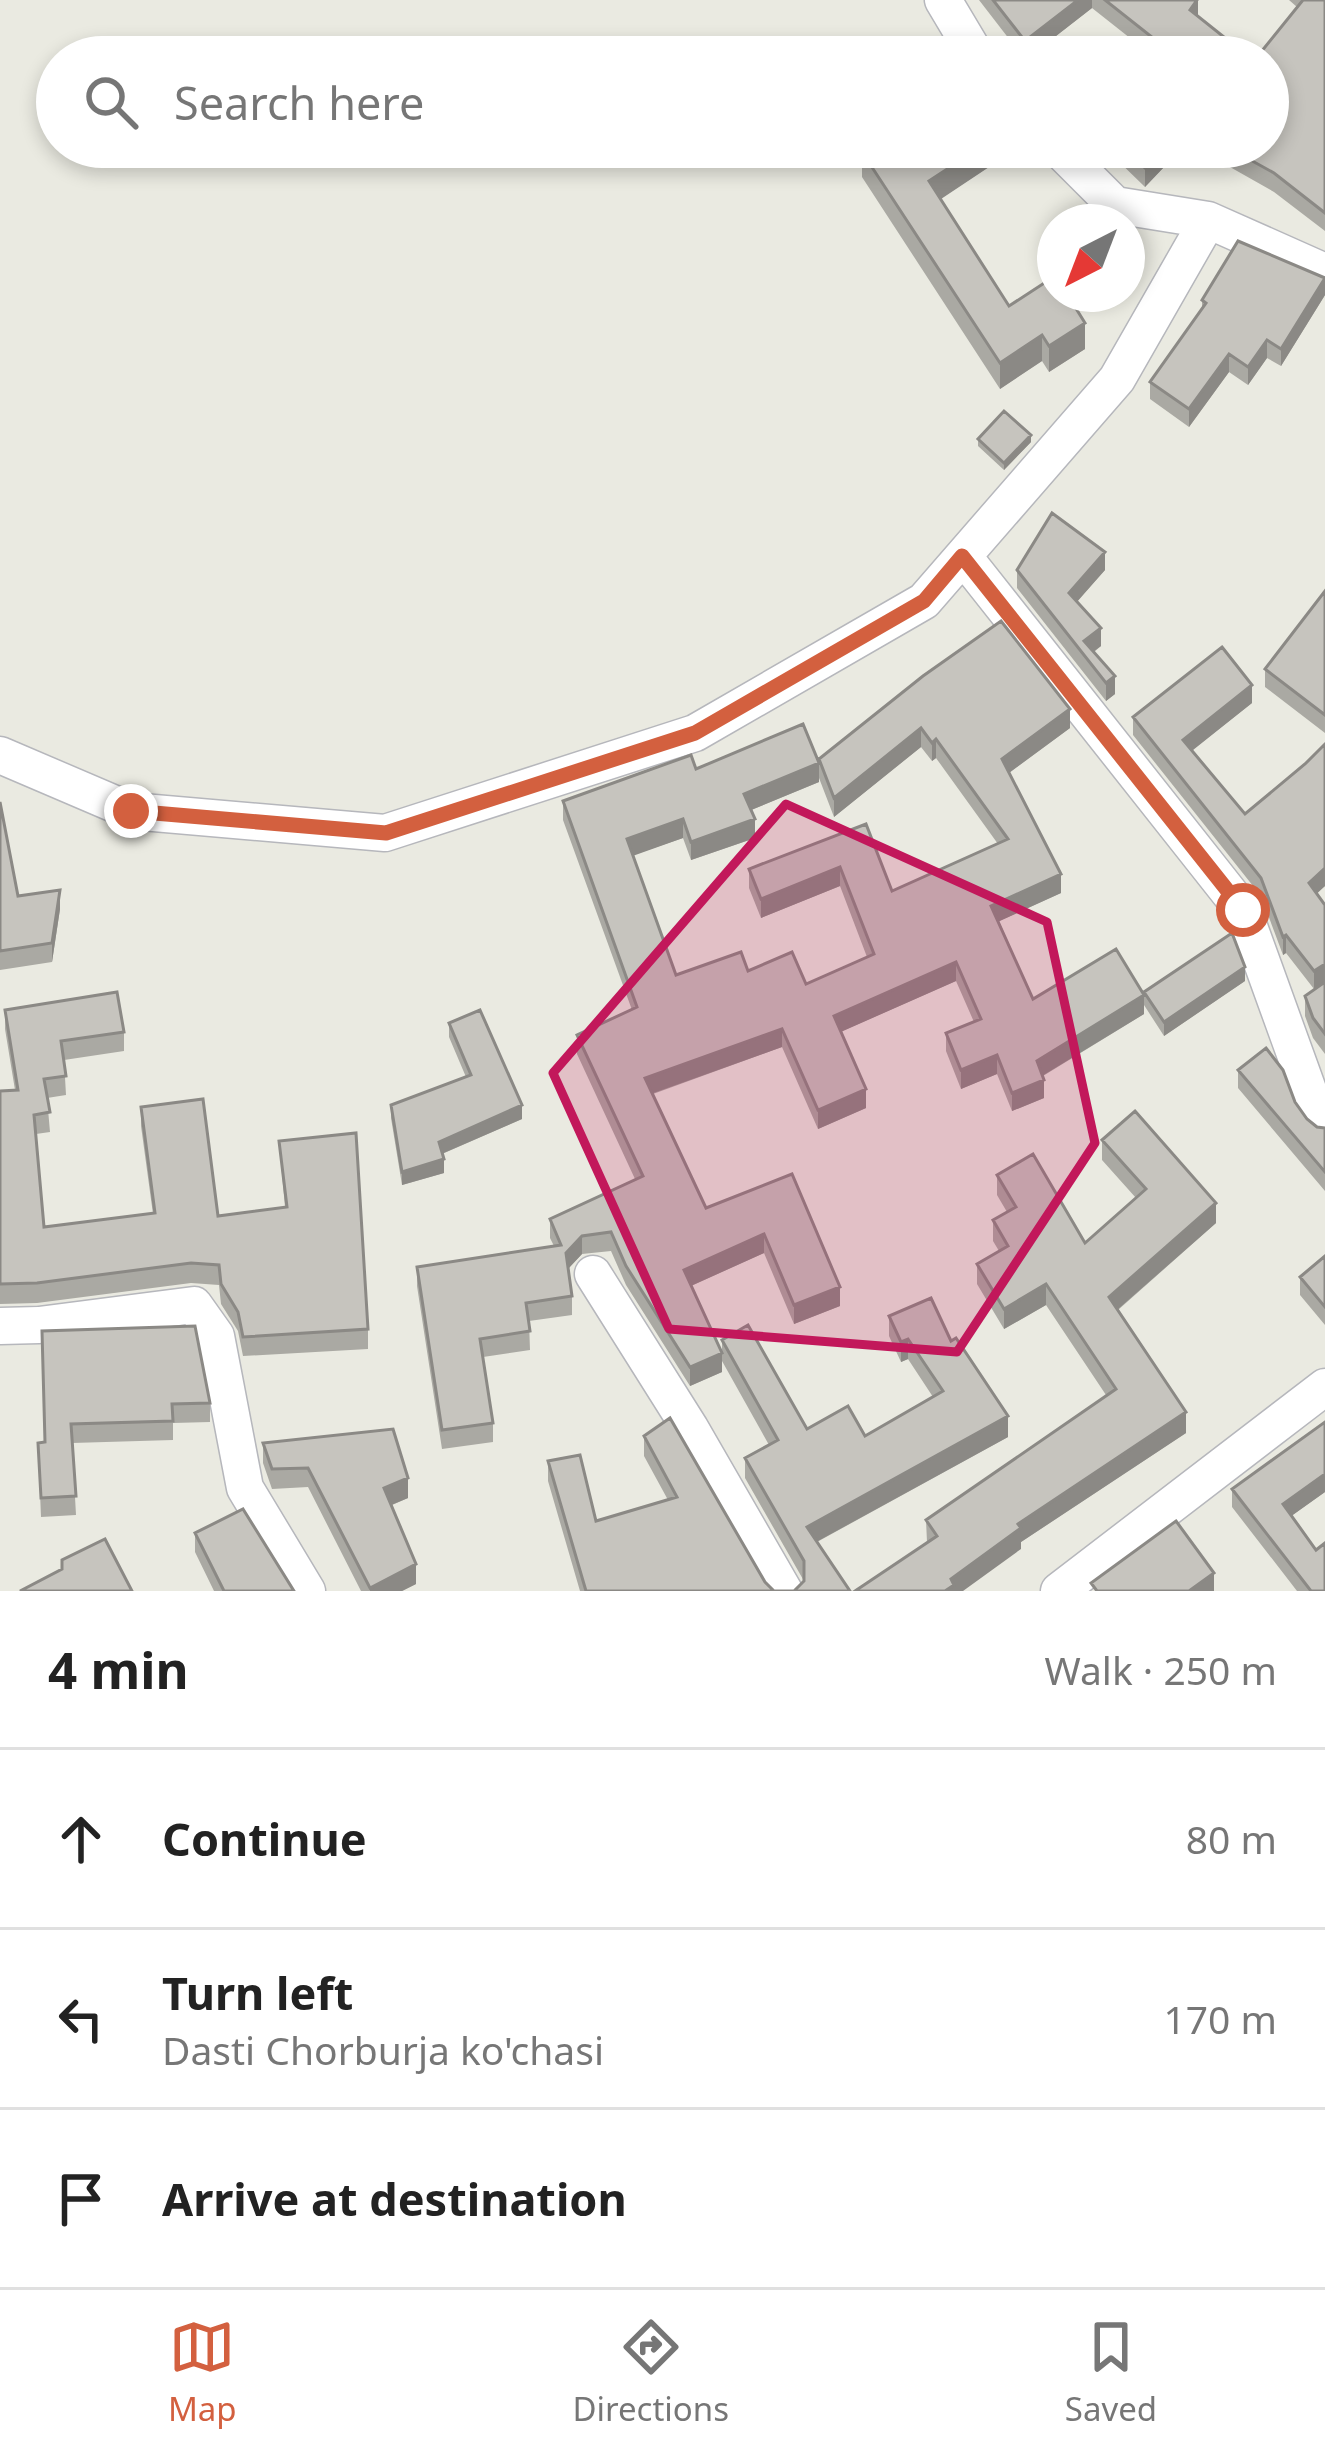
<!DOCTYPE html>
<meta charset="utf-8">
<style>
:root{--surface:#fff;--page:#f6f6f6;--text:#222;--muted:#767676;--line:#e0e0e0;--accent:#d3603f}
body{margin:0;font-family:"Noto Sans",sans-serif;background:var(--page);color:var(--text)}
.compass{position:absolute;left:1037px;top:204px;width:108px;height:108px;border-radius:50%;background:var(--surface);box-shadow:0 6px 18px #0003;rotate:222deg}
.stop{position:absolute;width:36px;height:36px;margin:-27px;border:9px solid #d3603f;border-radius:50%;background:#fff}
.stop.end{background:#d3603f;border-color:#fff;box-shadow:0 3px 12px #0008}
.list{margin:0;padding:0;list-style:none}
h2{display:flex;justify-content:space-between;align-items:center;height:156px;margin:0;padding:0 48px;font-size:51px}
h2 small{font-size:39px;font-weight:400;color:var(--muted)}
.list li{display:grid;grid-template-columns:78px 1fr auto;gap:36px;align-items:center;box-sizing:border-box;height:180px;padding:0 48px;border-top:3px solid var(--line)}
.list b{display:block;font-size:45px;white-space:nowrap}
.list p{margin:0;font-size:39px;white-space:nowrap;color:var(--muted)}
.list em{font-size:39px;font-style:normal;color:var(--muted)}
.icon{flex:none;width:66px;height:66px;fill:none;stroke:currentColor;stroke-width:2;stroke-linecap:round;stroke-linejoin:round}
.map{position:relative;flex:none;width:1325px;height:1591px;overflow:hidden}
.search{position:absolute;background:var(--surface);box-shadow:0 6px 18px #0003;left:36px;right:36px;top:36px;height:132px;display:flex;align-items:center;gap:30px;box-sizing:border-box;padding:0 42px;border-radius:66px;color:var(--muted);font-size:45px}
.sheet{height:696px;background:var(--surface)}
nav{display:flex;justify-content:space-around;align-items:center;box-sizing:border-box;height:168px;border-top:3px solid var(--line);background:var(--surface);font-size:33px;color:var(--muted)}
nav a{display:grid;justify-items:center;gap:6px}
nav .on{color:var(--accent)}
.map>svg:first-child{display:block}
</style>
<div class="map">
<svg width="1325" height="1591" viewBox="0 0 1325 1591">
<rect width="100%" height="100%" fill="#eaeae1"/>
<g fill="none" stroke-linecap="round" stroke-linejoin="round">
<defs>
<path id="minor" d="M 943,0 L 977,57
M 1057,147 L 1115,205 L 1208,220 L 1325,272
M 963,556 L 1243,910 L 1316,1112 L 1325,1124
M 0,755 L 131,811 L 385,833 L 695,733 L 924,601 L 1117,379 L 1208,220
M 593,1274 L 690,1428 L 784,1591
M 0,1326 L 39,1325 L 194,1305 L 216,1336 L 245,1488 L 307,1591
M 1059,1591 L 1325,1387"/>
</defs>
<use href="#minor" stroke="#b6b7bc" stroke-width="39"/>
<use href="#minor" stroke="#fff" stroke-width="36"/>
</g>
<path fill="#aaa9a3" d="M 979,0 L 1198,0 L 1198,17 L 1249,57 L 1154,57 L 1092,8 L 1029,57 L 1023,57 Z
M 1289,0 L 1325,0 L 1325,231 L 1274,192 L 1207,154 L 1198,147 L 1268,147 L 1297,7 Z
M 1004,147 L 1004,157 L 940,199 L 1009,306 L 1085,349 L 1049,372 L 1042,361 L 1000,389 L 862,177 L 862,152 Z
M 1110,147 L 1183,147 L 1145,187 L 1110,153 Z
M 1325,277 L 1325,295 L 1281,366 L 1267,358 L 1248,385 L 1229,372 L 1189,427 L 1150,399 L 1150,382 L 1202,309 L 1202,300 Z
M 978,439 L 1031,442 L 1004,470 L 978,446 Z
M 1017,570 L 1105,570 L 1077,601 L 1101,646 L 1094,652 L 1115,694 L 1106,701 L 1017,588 Z
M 1325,591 L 1325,733 L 1265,687 L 1265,669 Z
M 923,676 L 1070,728 L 1009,773 L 1061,893 L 999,921 L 1033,999 L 1144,1014 L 1043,1076 L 1044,1098 L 1012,1111 L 997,1074 L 961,1089 L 946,1051 L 946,1033 L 974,1022 L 956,981 L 840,1032 L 866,1108 L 818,1129 L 782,1047 L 653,1094 L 706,1208 L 792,1174 L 840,1306 L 794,1324 L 764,1253 L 691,1286 L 722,1352 L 722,1340 L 807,1429 L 865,1436 L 933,1397 L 908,1359 L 901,1362 L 889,1336 L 889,1316 L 951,1341 L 1008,1437 L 817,1542 L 850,1591 L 580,1591 L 548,1481 L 548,1461 L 596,1521 L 668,1500 L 644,1456 L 644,1436 L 765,1582 L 774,1591 L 794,1591 L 804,1581 L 745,1478 L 745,1458 L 769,1445 L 722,1361 L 722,1372 L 690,1386 L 626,1285 L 611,1251 L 582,1254 L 568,1269 L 572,1296 L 572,1315 L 529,1321 L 530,1350 L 483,1357 L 493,1423 L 493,1442 L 442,1449 L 417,1286 L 417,1267 L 554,1246 L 550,1238 L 550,1219 L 635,1179 L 577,1054 L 577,1035 L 632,1010 L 563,820 L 563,801 L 696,769 L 819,782 L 751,810 L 755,838 L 691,860 L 683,838 L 633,855 L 676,975 L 748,971 L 806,984 L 867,957 L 840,886 L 761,918 L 749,888 L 749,869 L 866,824 L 892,891 L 998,844 L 936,758 L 932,761 L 921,747 L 834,817 L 819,778 L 819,759 Z
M 1252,703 L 1192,750 L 1245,814 L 1305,764 L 1325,744 L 1325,886 L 1316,893 L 1325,905 L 1325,1054 L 1313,1038 L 1305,1016 L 1305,996 L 1314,989 L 1286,953 L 1283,955 L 1261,896 L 1133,735 L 1133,717 Z
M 0,802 L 18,896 L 60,909 L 52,962 L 0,970 Z
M 1245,981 L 1164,1036 L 1144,1005 L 1144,992 Z
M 5,1010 L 124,1032 L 124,1051 L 64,1060 L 66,1095 L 47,1098 L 50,1132 L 36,1134 L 44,1227 L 153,1214 L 141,1126 L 141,1107 L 218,1216 L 285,1207 L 279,1141 L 368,1329 L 368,1349 L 243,1356 L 238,1331 L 221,1304 L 219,1285 L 191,1283 L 37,1303 L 0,1304 L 0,1091 L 15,1090 L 5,1029 Z
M 449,1023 L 522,1119 L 442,1154 L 444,1173 L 402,1185 L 391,1118 L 391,1105 L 466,1077 L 449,1037 Z
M 1238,1070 L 1295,1102 L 1307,1119 L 1317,1127 L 1325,1128 L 1325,1191 L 1238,1088 Z
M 1102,1140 L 1216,1223 L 1118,1310 L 1186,1433 L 1021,1542 L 1021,1549 L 927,1542 L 926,1520 L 1106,1395 L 1046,1305 L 1004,1329 L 977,1284 L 977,1264 L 999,1251 L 993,1241 L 993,1220 L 1007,1212 L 997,1195 L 997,1175 L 1085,1243 L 1136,1198 L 1102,1160 Z
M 1325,1256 L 1325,1325 L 1300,1295 L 1300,1277 Z
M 42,1331 L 210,1403 L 210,1422 L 173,1423 L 173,1440 L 72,1443 L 76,1515 L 41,1517 L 38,1443 L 45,1442 Z
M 1325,1422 L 1325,1492 L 1291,1516 L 1325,1591 L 1297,1591 L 1232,1507 L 1232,1489 Z
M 263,1443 L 408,1498 L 392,1505 L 416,1584 L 402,1591 L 361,1591 L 308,1487 L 272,1489 L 263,1463 Z
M 195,1533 L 294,1591 L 214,1591 L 195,1552 Z"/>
<path fill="#8b8985" d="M 1078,0 L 1092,0 L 1092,8 L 1029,57 L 1025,57 L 1025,41 Z
M 1198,0 L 1198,18 L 1190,10 Z
M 981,147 L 1004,147 L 1004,157 L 929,207 L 929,181 Z
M 1166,147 L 1183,147 L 1145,187 L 1145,168 Z
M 1325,278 L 1325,295 L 1281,366 L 1281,349 Z
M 1085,323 L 1085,349 L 1049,372 L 1049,346 Z
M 1042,335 L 1042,361 L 1000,389 L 1000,363 Z
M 1267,340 L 1267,358 L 1248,385 L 1248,367 Z
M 1229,354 L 1229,372 L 1189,427 L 1189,409 Z
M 1031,435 L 1031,442 L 1004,470 L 1004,463 Z
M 1105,552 L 1105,570 L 1069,611 L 1069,593 Z
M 1101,628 L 1101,646 L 1086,657 L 1084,641 Z
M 1115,676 L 1115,694 L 1106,701 L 1106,683 Z
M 1252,685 L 1252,703 L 1183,758 L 1183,740 Z
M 1070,709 L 1070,728 L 1002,778 L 1002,759 Z
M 921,728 L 921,747 L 834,817 L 834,798 Z
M 936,739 L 936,758 L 932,761 L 932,743 Z
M 819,763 L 819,782 L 744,813 L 744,794 Z
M 683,819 L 683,838 L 627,858 L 627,839 Z
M 755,819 L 755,838 L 691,860 L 691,842 Z
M 840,867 L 840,886 L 761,918 L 761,899 Z
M 1325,868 L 1325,886 L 1309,901 L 1309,883 Z
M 1061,874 L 1061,893 L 991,925 L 991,906 Z
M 60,890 L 60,909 L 52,962 L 52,943 Z
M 1286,935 L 1286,953 L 1283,955 L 1283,937 Z
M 956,962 L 956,981 L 834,1035 L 834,1016 Z
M 1325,964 L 1325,982 L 1314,989 L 1314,971 Z
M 1245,967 L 1245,981 L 1164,1036 L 1164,1022 Z
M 1144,995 L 1144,1014 L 1037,1079 L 1037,1061 Z
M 782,1029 L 782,1047 L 645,1096 L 645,1078 Z
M 997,1055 L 997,1074 L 961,1089 L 961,1070 Z
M 1044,1080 L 1044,1098 L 1012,1111 L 1012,1093 Z
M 866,1089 L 866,1108 L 818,1129 L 818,1110 Z
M 522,1105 L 522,1119 L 439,1155 L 439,1142 Z
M 444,1159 L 444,1173 L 402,1185 L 402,1172 Z
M 1216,1203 L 1216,1223 L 1109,1317 L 1109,1297 Z
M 764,1234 L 764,1253 L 684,1289 L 684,1270 Z
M 582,1236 L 582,1254 L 566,1271 L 566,1253 Z
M 1046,1284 L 1046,1305 L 1004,1329 L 1004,1309 Z
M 840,1287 L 840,1306 L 794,1324 L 794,1305 Z
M 908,1339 L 908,1359 L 901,1362 L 901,1342 Z
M 722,1353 L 722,1372 L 690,1386 L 690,1367 Z
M 1186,1412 L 1186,1433 L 1021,1542 L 1021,1549 L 963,1591 L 945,1591 L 951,1579 L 1018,1524 Z
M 1008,1416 L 1008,1437 L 807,1547 L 807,1527 Z
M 1325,1474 L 1325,1492 L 1283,1522 L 1283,1504 Z
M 408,1478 L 408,1498 L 384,1508 L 384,1488 Z
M 416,1564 L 416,1584 L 402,1591 L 370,1591 L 370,1588 Z
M 1214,1573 L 1214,1591 L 1189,1591 Z"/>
<path fill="#c6c4be" stroke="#8b8985" stroke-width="3" d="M 993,0 L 1078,0 L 1025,41 Z
M 1105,0 L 1197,0 L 1190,10 L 1249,57 L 1177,57 Z
M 1303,0 L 1325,0 L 1325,213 L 1274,173 L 1227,147 L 1268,147 L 1268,57 L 1257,57 Z
M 869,147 L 981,147 L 929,181 L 1009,306 L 1055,276 L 1055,294 L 1067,294 L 1085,323 L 1049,346 L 1042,335 L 1000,363 L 862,152 Z
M 1123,147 L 1166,147 L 1145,168 Z
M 1238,241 L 1325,278 L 1281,349 L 1267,340 L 1248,367 L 1229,354 L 1189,409 L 1150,382 L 1206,303 L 1202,300 Z
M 1004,411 L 1031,435 L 1004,463 L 978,439 Z
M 1052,513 L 1105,552 L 1069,593 L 1101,628 L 1084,641 L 1115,676 L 1106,683 L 1017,570 Z
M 1325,591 L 1325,715 L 1265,669 Z
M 1001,621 L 1070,709 L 1002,759 L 1061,874 L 991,906 L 1033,999 L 1116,949 L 1144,995 L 1037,1061 L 1044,1080 L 1012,1093 L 997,1055 L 961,1070 L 946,1033 L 981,1019 L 956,962 L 834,1016 L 866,1089 L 818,1110 L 782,1029 L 645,1078 L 706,1208 L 792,1174 L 840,1287 L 794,1305 L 764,1234 L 684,1270 L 722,1353 L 690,1367 L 626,1266 L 611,1232 L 582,1236 L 566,1253 L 572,1296 L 526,1303 L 530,1331 L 480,1339 L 493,1423 L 442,1430 L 417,1267 L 561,1245 L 550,1219 L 643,1176 L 577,1035 L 637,1007 L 563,801 L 691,755 L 696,769 L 803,724 L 819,763 L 744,794 L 755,819 L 691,842 L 683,819 L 627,839 L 676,975 L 741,952 L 748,971 L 792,952 L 806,984 L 874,954 L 840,867 L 761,899 L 749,869 L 866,824 L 892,891 L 1008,839 L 936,739 L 932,743 L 921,728 L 834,798 L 819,759 L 923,676 Z
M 1222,647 L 1252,685 L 1183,740 L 1245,814 L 1305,764 L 1325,744 L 1325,868 L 1309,883 L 1325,905 L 1325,964 L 1314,971 L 1286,935 L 1283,937 L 1261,878 L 1133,717 Z
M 0,802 L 18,896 L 60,890 L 52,943 L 0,951 Z
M 1232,933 L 1245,967 L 1164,1022 L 1144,992 Z
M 1325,982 L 1325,1034 L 1313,1018 L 1305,996 Z
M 117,992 L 124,1032 L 61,1041 L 66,1076 L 44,1079 L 50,1112 L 34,1115 L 44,1227 L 155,1213 L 141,1107 L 203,1099 L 218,1216 L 287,1207 L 279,1141 L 356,1133 L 368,1329 L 243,1337 L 238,1312 L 221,1284 L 219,1265 L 191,1263 L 37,1283 L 0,1284 L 0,1091 L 18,1090 L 5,1010 Z
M 480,1010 L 522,1105 L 439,1142 L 444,1159 L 402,1172 L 391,1105 L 471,1075 L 449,1023 Z
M 1266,1048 L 1283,1070 L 1295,1102 L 1307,1119 L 1317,1127 L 1325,1128 L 1325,1172 L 1238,1070 Z
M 1135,1111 L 1216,1203 L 1109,1297 L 1186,1412 L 1018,1524 L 1021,1528 L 951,1579 L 954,1585 L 945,1591 L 855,1591 L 937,1536 L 926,1520 L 1116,1389 L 1046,1284 L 1004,1309 L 977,1264 L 1008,1246 L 993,1220 L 1016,1207 L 997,1175 L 1033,1154 L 1085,1243 L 1146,1189 L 1102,1140 Z
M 1325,1256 L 1325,1307 L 1300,1277 Z
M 931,1298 L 951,1341 L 956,1338 L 1008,1416 L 807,1527 L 850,1591 L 586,1591 L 548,1461 L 580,1455 L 596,1521 L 677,1497 L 644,1436 L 670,1418 L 765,1582 L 774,1591 L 794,1591 L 804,1581 L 804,1561 L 745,1458 L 778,1440 L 722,1340 L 748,1325 L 807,1429 L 848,1406 L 865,1436 L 943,1391 L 908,1339 L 901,1342 L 889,1316 Z
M 195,1326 L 210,1403 L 172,1404 L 173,1421 L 71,1424 L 76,1496 L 41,1498 L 38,1443 L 45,1442 L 42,1331 Z
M 1325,1422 L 1325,1474 L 1283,1504 L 1316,1550 L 1325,1543 L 1325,1591 L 1311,1591 L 1232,1489 Z
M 393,1429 L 408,1478 L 384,1488 L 416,1564 L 370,1588 L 308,1468 L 272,1469 L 263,1443 Z
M 243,1509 L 294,1591 L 224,1591 L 195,1533 Z
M 1176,1521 L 1214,1573 L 1189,1591 L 1097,1591 L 1091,1583 Z
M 105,1539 L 132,1591 L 20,1591 L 62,1569 L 62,1560 Z"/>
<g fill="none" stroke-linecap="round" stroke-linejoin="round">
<path stroke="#d3603f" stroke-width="15" d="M 131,811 L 386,833 L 695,733 L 924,601 L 962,556 L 1243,910"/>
</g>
<path fill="#c2185b" fill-opacity="0.2" stroke="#c2185b" stroke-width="9" stroke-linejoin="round" d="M 786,804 L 1047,922 L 1095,1143 L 957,1352 L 669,1329 L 553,1073 Z"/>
</svg>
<svg class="compass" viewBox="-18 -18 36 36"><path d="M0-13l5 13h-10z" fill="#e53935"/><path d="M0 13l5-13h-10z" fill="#767676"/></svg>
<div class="stop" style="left:1243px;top:910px"></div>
<div class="stop end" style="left:131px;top:811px"></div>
<div class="search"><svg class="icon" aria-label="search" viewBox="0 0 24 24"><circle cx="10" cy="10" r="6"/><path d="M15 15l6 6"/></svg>Search here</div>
</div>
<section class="sheet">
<h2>4 min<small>Walk · 250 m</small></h2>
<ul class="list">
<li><svg class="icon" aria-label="ahead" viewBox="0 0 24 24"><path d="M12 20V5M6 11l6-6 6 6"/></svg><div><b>Continue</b></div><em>80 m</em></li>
<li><svg class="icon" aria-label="left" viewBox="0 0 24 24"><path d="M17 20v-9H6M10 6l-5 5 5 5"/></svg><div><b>Turn left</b><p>Dasti Chorburja ko'chasi</p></div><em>170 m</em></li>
<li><svg class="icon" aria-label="arrive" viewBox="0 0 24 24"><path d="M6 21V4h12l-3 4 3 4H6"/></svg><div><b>Arrive at destination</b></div></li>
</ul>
</section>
<nav>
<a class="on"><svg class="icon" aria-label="map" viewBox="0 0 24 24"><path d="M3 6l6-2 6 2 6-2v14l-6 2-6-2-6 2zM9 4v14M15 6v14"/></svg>Map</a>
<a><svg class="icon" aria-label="directions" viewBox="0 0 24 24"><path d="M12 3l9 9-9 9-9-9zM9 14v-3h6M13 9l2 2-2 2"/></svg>Directions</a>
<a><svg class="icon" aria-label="saved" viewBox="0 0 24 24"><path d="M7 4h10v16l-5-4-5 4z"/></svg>Saved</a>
</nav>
